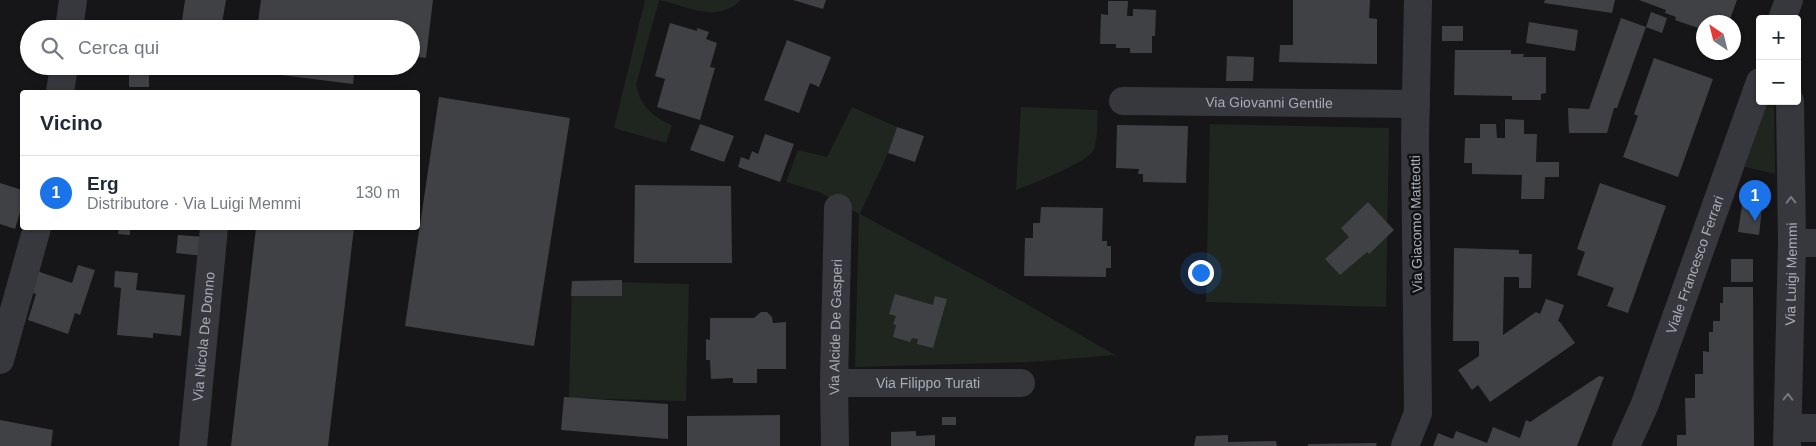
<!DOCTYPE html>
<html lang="it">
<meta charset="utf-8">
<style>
:root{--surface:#fff;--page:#f6f6f7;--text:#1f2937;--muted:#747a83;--line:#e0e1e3;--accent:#1a73e8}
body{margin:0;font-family:Helvetica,sans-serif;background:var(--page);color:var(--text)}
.controls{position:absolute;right:15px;top:15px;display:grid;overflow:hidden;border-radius:5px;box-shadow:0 1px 4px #0004}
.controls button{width:45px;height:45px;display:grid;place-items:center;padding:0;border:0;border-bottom:1px solid var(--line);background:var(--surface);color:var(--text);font:25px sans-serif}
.compass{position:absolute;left:1696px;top:15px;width:45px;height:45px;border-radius:50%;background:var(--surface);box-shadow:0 1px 4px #0004;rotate:325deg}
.you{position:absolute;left:1200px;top:272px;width:18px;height:18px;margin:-12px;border:4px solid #fff;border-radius:50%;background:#1a73e8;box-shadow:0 0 0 8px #1a73e833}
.badge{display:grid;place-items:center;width:32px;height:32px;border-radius:50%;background:var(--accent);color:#fff;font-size:16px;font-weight:700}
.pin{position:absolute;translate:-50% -41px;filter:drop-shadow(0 1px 2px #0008)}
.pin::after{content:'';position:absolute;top:26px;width:18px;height:15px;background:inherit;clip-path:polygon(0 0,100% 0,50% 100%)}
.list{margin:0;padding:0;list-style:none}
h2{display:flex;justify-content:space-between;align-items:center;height:65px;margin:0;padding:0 20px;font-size:21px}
h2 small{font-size:16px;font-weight:400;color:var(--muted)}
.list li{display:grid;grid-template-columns:32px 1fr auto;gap:15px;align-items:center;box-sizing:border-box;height:75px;padding:0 20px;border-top:1px solid var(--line)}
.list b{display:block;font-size:19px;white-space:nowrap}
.list p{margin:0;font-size:16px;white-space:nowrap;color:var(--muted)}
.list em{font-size:16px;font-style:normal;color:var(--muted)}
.icon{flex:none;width:28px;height:28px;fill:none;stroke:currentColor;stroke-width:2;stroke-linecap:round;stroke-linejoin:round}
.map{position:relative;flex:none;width:1816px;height:446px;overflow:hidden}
.search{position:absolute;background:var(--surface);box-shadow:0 1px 4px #0004;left:20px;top:20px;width:400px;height:55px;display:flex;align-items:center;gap:12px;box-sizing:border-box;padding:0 18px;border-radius:28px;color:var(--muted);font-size:19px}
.panel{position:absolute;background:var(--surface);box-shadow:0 1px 4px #0004;left:20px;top:90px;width:400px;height:140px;border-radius:5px}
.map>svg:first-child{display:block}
</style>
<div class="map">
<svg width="1816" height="446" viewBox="0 0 1816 446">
<rect width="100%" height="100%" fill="#161618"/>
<path fill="#1e261f" d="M 645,0 L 741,0 C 717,24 687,6 659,0 L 636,85 C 641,107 653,117 672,125 L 666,143 L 614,128 Z
M 1766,105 L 1774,106 L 1775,174 L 1745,167 Z
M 852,107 L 897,127 L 888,153 L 860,214 L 1009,294 L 1115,355 L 1030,362 L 855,367 L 859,214 L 819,192 L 786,182 L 798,150 L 827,157 Z
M 1021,107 L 1098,110 C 1097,123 1098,137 1094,149 C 1088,163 1031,184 1016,190 Z
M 1210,124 L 1389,128 L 1386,307 L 1206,302 Z
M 572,281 L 689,284 L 686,401 L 569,398 Z"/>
<path fill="#404145" d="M 185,0 L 226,0 L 221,29 L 195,29 L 181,27 Z
M 261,0 L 433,0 L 426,58 L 411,56 L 411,29 L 257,29 Z
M 793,0 L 826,0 L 823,9 Z
M 1293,0 L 1370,0 L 1369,18 L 1377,19 L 1377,64 L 1279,62 L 1280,45 L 1293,45 Z
M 1545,0 L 1615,0 L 1612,13 L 1544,3 Z
M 1639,0 L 1737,0 L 1729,22 L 1704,22 L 1704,30 L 1675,20 L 1676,17 L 1665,13 L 1666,10 Z
M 1108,1 L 1128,1 L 1127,16 L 1133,16 L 1133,9 L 1156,10 L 1155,36 L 1152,36 L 1152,53 L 1130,53 L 1130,48 L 1116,48 L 1116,44 L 1100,44 L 1101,14 L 1108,15 Z
M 1651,12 L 1667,18 L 1662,33 L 1646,27 Z
M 1621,18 L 1646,27 L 1617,108 L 1614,108 L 1607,133 L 1569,133 L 1568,108 L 1589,109 Z
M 1529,22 L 1578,30 L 1575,51 L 1526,43 Z
M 670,23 L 697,31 L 697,28 L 709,32 L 706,39 L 717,43 L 710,67 L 715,68 L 700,120 L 657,107 L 665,79 L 655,76 Z
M 1442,26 L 1463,26 L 1463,41 L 1442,41 Z
M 787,40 L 831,57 L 819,87 L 810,83 L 799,113 L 764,100 Z
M 1455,50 L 1511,50 L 1511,54 L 1524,54 L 1523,57 L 1546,57 L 1546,93 L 1541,94 L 1541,100 L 1512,100 L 1512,96 L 1454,95 Z
M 1227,56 L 1254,57 L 1253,81 L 1226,81 Z
M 1654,58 L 1713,79 L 1678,177 L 1623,157 L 1638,116 L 1634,114 Z
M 274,66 L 355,66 L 353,84 L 273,74 Z
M 149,73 L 149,87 L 129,87 L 129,74 Z
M 439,97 L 570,118 L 534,346 L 405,326 Z
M 1505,119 L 1524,120 L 1524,134 L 1537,134 L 1536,162 L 1559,162 L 1559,177 L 1545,177 L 1544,199 L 1521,199 L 1522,175 L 1472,174 L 1472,163 L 1464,163 L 1465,138 L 1480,138 L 1480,124 L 1496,124 L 1497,138 L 1505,138 Z
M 700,124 L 734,136 L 724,162 L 690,150 Z
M 1117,125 L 1188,126 L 1186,183 L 1143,182 L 1143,174 L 1138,174 L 1139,169 L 1116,168 Z
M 897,127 L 924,136 L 915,162 L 888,153 Z
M 765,134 L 794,144 L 780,182 L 738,167 L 741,157 L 749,160 L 752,151 L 758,154 Z
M 0,183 L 22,190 L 22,206 L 15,229 L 0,224 Z
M 1600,183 L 1666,206 L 1628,313 L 1607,306 L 1614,288 L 1577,275 L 1585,252 L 1577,249 Z
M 635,185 L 731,186 L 732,263 L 634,263 Z
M 1368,202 L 1394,230 L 1369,254 L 1367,252 L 1340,275 L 1325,259 L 1349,237 L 1341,228 Z
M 1742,205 L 1762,208 L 1759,235 L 1738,232 Z
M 1041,207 L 1103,208 L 1102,241 L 1107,241 L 1107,246 L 1111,246 L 1111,268 L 1106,268 L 1106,277 L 1024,276 L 1025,238 L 1033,238 L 1033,223 L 1040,223 Z
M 119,228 L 130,228 L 130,235 L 118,234 Z
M 256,228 L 354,228 L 328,446 L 231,446 Z
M 178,235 L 205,237 L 204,256 L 176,253 Z
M 1454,248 L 1519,250 L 1519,254 L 1532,254 L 1531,288 L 1519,288 L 1519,277 L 1504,277 L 1503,335 L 1536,312 L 1540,314 L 1546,299 L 1564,305 L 1558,321 L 1560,322 L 1575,343 L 1490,402 L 1478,385 L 1472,390 L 1458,370 L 1479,356 L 1479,341 L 1453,341 Z
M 1731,259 L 1753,259 L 1753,282 L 1731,282 Z
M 78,265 L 95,270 L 80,315 L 75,313 L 68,334 L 28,320 L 36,294 L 30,292 L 37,271 L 72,283 Z
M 115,271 L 138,273 L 136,290 L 185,295 L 181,336 L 153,333 L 153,338 L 117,335 L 121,288 L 114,287 Z
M 622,280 L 622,296 L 571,296 L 572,281 Z
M 1723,287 L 1753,287 L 1754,446 L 1677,446 L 1677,435 L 1686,435 L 1685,398 L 1695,398 L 1695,374 L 1703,374 L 1703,351 L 1709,352 L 1709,332 L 1713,332 L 1713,321 L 1720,321 L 1720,303 L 1723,303 Z
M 895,294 L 933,305 L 935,296 L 947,299 L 933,348 L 917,344 L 918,339 L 912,338 L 910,342 L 893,337 L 896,325 L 893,324 L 896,316 L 889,314 Z
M 761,312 L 767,312 L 772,317 L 773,323 L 786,322 L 786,369 L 757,369 L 757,383 L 733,383 L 733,378 L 711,379 L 710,360 L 706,360 L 706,339 L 710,340 L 710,318 L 754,318 Z
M 1599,376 L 1604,377 L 1577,446 L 1433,446 L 1438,433 L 1453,439 L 1456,431 L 1487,443 L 1493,427 L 1520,438 L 1526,420 L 1530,422 Z
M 564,397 L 668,404 L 668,439 L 561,430 Z
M 780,415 L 780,446 L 687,446 L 687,416 Z
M 942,417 L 956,417 L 956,425 L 942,425 Z
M 0,420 L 53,430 L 51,446 L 0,446 Z
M 916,431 L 916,436 L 935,435 L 935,446 L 891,446 L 891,432 Z
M 1228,435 L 1228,442 L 1276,441 L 1277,446 L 1194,446 L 1196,436 Z
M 1377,443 L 1376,446 L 1308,446 L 1308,444 Z"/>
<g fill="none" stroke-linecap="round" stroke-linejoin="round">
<g stroke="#37383d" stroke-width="28">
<path d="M 69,29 L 73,0"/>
<path d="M 60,92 L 64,66"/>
<path id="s1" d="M 1123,101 L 1416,104"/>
<path d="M 1792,243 L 1816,243"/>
<path d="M 0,360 L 37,228"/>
<path id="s2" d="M 834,383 L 1021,383"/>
<path d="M 1788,428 L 1816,428"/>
<path id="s3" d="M 193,446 L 214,228"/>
<path id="s4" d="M 835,446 L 834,383 L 838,208"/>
<path d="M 1405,446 L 1418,413 L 1415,139 L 1418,0"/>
</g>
<g stroke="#37383d" stroke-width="28">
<path d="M 1782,19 L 1789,0"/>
<path id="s5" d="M 1626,446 L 1645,404 L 1760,82"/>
<path id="s6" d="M 1787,446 L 1792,243 L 1790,101"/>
</g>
</g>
<defs><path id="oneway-chevron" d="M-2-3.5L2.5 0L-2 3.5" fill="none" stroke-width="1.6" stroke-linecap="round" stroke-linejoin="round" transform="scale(1.25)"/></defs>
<g stroke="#757881">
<use href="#oneway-chevron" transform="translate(1791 200) rotate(-91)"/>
<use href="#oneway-chevron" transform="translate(1788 397) rotate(-89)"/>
</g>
<g text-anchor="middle" stroke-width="5" stroke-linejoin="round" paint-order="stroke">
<g font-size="14" fill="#a8adb8" stroke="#111113">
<text dy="5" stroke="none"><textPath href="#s1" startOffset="146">Via Giovanni Gentile</textPath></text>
<text transform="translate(1416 224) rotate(-91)" y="5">Via Giacomo Matteotti</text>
<text dy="5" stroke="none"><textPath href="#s5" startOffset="194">Viale Francesco Ferrari</textPath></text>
<text dy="5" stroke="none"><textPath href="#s6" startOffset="172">Via Luigi Memmi</textPath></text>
<text dy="5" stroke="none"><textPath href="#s4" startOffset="119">Via Alcide De Gasperi</textPath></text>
<text dy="5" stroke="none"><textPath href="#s3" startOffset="110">Via Nicola De Donno</textPath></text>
<text dy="5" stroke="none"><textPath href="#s2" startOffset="94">Via Filippo Turati</textPath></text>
</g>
</g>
</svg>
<div class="controls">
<button>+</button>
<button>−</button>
</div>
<svg class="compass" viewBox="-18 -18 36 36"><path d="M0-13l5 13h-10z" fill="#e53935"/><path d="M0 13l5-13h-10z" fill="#747a83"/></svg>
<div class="you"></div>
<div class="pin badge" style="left:1755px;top:221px">1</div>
<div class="search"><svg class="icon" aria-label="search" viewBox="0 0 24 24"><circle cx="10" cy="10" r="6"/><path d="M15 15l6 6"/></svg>Cerca qui</div>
<section class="panel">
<h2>Vicino<small></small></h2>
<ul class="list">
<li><span class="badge">1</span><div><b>Erg</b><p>Distributore · Via Luigi Memmi</p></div><em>130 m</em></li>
</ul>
</section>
</div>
